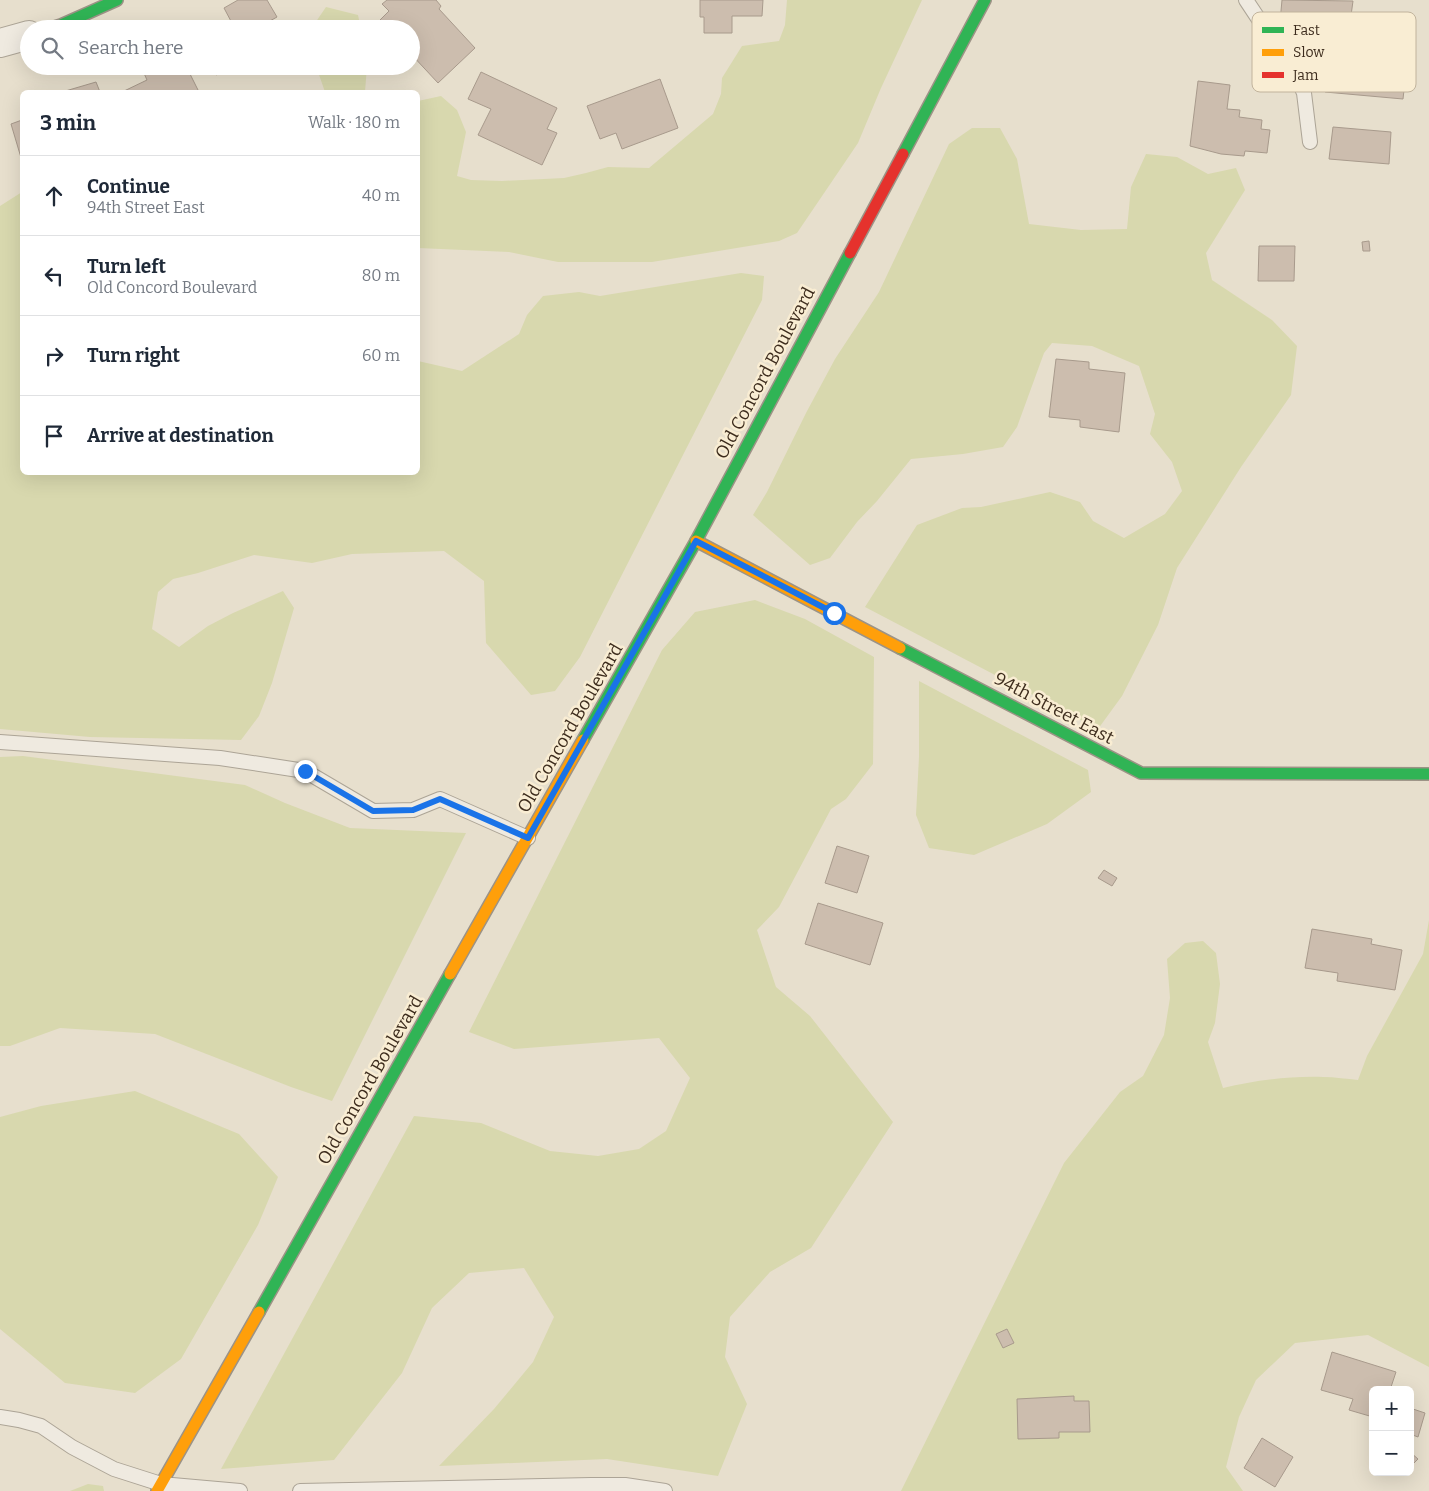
<!DOCTYPE html>
<meta charset="utf-8">
<style>
:root{--surface:#fff;--page:#f2f2f3;--text:#1f2937;--muted:#747a83;--line:#e0e1e3}
body{margin:0;font-family:Bitter,serif;background:var(--page);color:var(--text)}
.controls{position:absolute;right:15px;bottom:15px;display:grid;overflow:hidden;border-radius:8px;box-shadow:0 5px 20px #0002}
.controls button{width:45px;height:45px;display:grid;place-items:center;padding:0;border:0;border-bottom:1px solid var(--line);background:var(--surface);color:var(--text);font:25px sans-serif}
.stop{position:absolute;width:15px;height:15px;margin:-11px;border:4px solid #1a73e8;border-radius:50%;background:#fff}
.stop.end{background:#1a73e8;border-color:#fff;box-shadow:0 1px 5px #0008}
.list{margin:0;padding:0;list-style:none}
h2{display:flex;justify-content:space-between;align-items:center;height:65px;margin:0;padding:0 20px;font-size:21px}
h2 small{font-size:16px;font-weight:400;color:var(--muted)}
.list li{display:grid;grid-template-columns:32px 1fr auto;gap:15px;align-items:center;box-sizing:border-box;height:80px;padding:0 20px;border-top:1px solid var(--line)}
.list b{display:block;font-size:19px;white-space:nowrap}
.list p{margin:0;font-size:16px;white-space:nowrap;color:var(--muted)}
.list em{font-size:16px;font-style:normal;color:var(--muted)}
.icon{flex:none;width:28px;height:28px;fill:none;stroke:currentColor;stroke-width:2;stroke-linecap:round;stroke-linejoin:round}
.map{position:relative;flex:none;width:1429px;height:1491px;overflow:hidden}
.search{position:absolute;background:var(--surface);box-shadow:0 5px 20px #0002;left:20px;top:20px;width:400px;height:55px;display:flex;align-items:center;gap:12px;box-sizing:border-box;padding:0 18px;border-radius:28px;color:var(--muted);font-size:19px}
.panel{position:absolute;background:var(--surface);box-shadow:0 5px 20px #0002;left:20px;top:90px;width:400px;height:385px;border-radius:8px}
.map>svg:first-child{display:block}
</style>
<div class="map">
<svg width="1429" height="1491" viewBox="0 0 1429 1491">
<rect width="100%" height="100%" fill="#e7dfcd"/>
<path fill="#d8d8ae" d="M 787,0 L 922,0 L 881,88 L 858,143 L 797,233 L 779,241 L 652,262 L 558,262 L 509,252 L 418,248 L 418,101 L 441,96 L 457,110 L 466,132 L 457,176 L 471,180 L 502,181 L 564,178 L 586,173 L 608,167 L 649,168 L 713,114 L 721,94 L 722,78 L 742,46 L 779,41 L 785,25 Z
M 326,7 L 358,15 L 361,29 L 311,29 Z
M 316,66 L 367,66 L 365,92 L 325,92 Z
M 972,128 L 1000,128 L 1017,159 L 1029,224 L 1081,230 L 1127,229 L 1131,187 L 1146,154 L 1177,157 L 1208,174 L 1236,168 L 1245,190 L 1206,253 L 1212,280 L 1272,320 L 1297,346 L 1291,395 L 1241,467 L 1177,568 L 1158,625 L 1122,696 L 1098,729 L 865,607 L 917,525 L 962,508 L 981,507 L 1050,492 L 1080,502 L 1093,521 L 1124,538 L 1165,514 L 1182,491 L 1172,462 L 1150,434 L 1155,414 L 1139,366 L 1092,346 L 1052,343 L 1044,353 L 1017,427 L 1003,447 L 963,454 L 911,459 L 877,501 L 857,522 L 830,558 L 810,565 L 753,515 L 767,492 L 806,413 L 835,359 L 879,292 L 949,144 Z
M 22,192 L 22,472 L 418,472 L 418,361 L 462,371 L 519,334 L 527,315 L 543,296 L 579,292 L 600,296 L 741,273 L 764,276 L 762,300 L 580,657 L 555,691 L 531,695 L 486,643 L 484,581 L 444,551 L 352,554 L 312,563 L 254,555 L 198,573 L 173,579 L 158,592 L 152,629 L 179,647 L 208,626 L 233,613 L 283,591 L 294,608 L 272,683 L 259,716 L 241,740 L 90,737 L 0,729 L 0,206 Z
M 755,600 L 805,619 L 874,657 L 873,764 L 846,799 L 831,809 L 779,907 L 757,930 L 776,987 L 810,1016 L 893,1122 L 811,1248 L 770,1272 L 730,1317 L 725,1357 L 747,1404 L 718,1476 L 607,1459 L 439,1466 L 494,1409 L 533,1362 L 554,1317 L 524,1268 L 469,1273 L 432,1308 L 402,1373 L 334,1460 L 221,1469 L 414,1116 L 481,1123 L 550,1151 L 598,1156 L 639,1149 L 666,1131 L 690,1078 L 659,1038 L 514,1049 L 469,1032 L 662,650 L 695,612 Z
M 919,681 L 1088,770 L 1091,792 L 1047,824 L 974,855 L 929,848 L 916,815 L 919,757 Z
M 23,756 L 245,785 L 285,803 L 350,828 L 466,833 L 332,1101 L 291,1087 L 155,1034 L 60,1028 L 10,1046 L 0,1046 L 0,757 Z
M 1429,920 L 1429,1367 L 1368,1335 L 1295,1343 L 1256,1380 L 1239,1417 L 1226,1467 L 1243,1491 L 901,1491 L 1064,1163 L 1120,1092 L 1143,1076 L 1164,1035 L 1170,998 L 1167,959 L 1185,943 L 1203,941 L 1216,953 L 1220,984 L 1215,1023 L 1208,1042 L 1223,1088 C 1255,1080 1290,1076 1323,1077 C 1335,1077 1347,1079 1358,1080 L 1367,1056 L 1423,954 Z
M 135,1091 L 239,1134 L 278,1177 L 258,1225 L 181,1359 L 135,1393 L 65,1383 L 0,1329 L 0,1117 L 41,1106 Z
M 88,1484 L 103,1486 L 104,1491 L 70,1491 Z"/>
<path fill="#ccbdae" stroke="#a89a8c" d="M 238,0 L 267,0 L 277,17 L 268,22 L 272,29 L 226,29 L 233,25 L 224,8 Z
M 387,0 L 436,0 L 441,6 L 439,9 L 475,48 L 438,83 L 411,54 L 411,29 L 371,29 L 389,11 L 382,4 Z
M 700,0 L 763,0 L 762,16 L 732,16 L 732,33 L 704,33 L 704,17 L 700,17 Z
M 1282,0 L 1353,1 L 1349,30 L 1280,22 Z
M 1327,65 L 1406,72 L 1403,99 L 1325,92 Z
M 154,66 L 186,66 L 199,92 L 122,92 L 147,80 L 143,71 Z
M 211,66 L 232,66 L 216,75 Z
M 481,72 L 557,108 L 547,129 L 557,133 L 542,165 L 478,135 L 491,109 L 468,99 Z
M 660,79 L 678,128 L 622,149 L 616,133 L 600,139 L 587,106 Z
M 1198,81 L 1230,85 L 1227,109 L 1240,110 L 1239,117 L 1262,120 L 1261,129 L 1270,130 L 1267,153 L 1245,151 L 1244,156 L 1221,154 L 1190,146 Z
M 96,82 L 100,92 L 62,92 Z
M 22,120 L 22,161 L 11,124 Z
M 1333,127 L 1391,132 L 1389,164 L 1329,159 Z
M 1369,241 L 1370,251 L 1363,251 L 1362,242 Z
M 1259,246 L 1295,246 L 1294,281 L 1258,281 Z
M 1056,359 L 1089,362 L 1089,369 L 1125,373 L 1119,432 L 1080,427 L 1080,420 L 1049,417 Z
M 837,846 L 869,856 L 857,893 L 825,883 Z
M 1104,870 L 1117,878 L 1112,886 L 1098,878 Z
M 818,903 L 883,923 L 870,965 L 805,944 Z
M 1312,929 L 1372,939 L 1371,944 L 1402,950 L 1395,990 L 1337,981 L 1338,973 L 1305,968 Z
M 1007,1329 L 1014,1343 L 1003,1348 L 996,1334 Z
M 1332,1352 L 1396,1372 L 1390,1390 L 1373,1390 L 1373,1417 L 1349,1410 L 1353,1399 L 1321,1390 Z
M 1074,1396 L 1074,1401 L 1089,1401 L 1090,1432 L 1059,1432 L 1059,1438 L 1018,1439 L 1017,1399 Z
M 1410,1408 L 1425,1413 L 1418,1437 L 1410,1434 Z
M 1262,1438 L 1293,1457 L 1275,1487 L 1244,1468 Z
M 1410,1452 L 1418,1459 L 1410,1467 Z"/>
<g fill="none" stroke-linecap="round" stroke-linejoin="round">
<defs>
<path id="lane" d="M 1246,0 L 1297,77 L 1304,93 L 1310,142
M 0,742 L 220,758 L 305,771 L 373,811 L 413,810 L 440,799 L 528,838
M 0,1417 L 19,1420 L 41,1426 L 72,1447 L 114,1469 L 161,1484 L 240,1491
M 300,1491 L 591,1485 L 625,1485 L 665,1491"/>
<path id="street" d="M 0,43 L 29,35"/>
<path id="fast" d="M 48,29 L 61,25 L 117,0
M 903,154 L 985,0
M 900,648 L 1141,773 L 1429,774
M 583,740 L 696,541 L 850,253
M 259,1312 L 450,974"/>
<path id="slow" d="M 696,541 L 900,648
M 450,974 L 583,740
M 157,1491 L 259,1312"/>
<path id="jam" d="M 850,253 L 903,154"/>
</defs>
<use href="#lane" stroke="#aca496" stroke-width="16"/>
<use href="#street" stroke="#aca496" stroke-width="30"/>
<use href="#fast" stroke="#9c9386" stroke-width="14"/>
<use href="#slow" stroke="#9c9386" stroke-width="14"/>
<use href="#jam" stroke="#9c9386" stroke-width="14"/>
<use href="#lane" stroke="#efeae0" stroke-width="14"/>
<use href="#street" stroke="#efeae0" stroke-width="28"/>
<use href="#fast" stroke="#30b455" stroke-width="11"/>
<use href="#slow" stroke="#ff9f0a" stroke-width="11"/>
<use href="#jam" stroke="#e5322d" stroke-width="11"/>
</g>
<g fill="none" stroke-linecap="round" stroke-linejoin="round">
<path stroke="#1a73e8" stroke-width="6" d="M 305,771 L 373,811 L 413,810 L 440,799 L 528,838 L 696,541 L 834,613"/>
</g>
<g text-anchor="middle" stroke-width="5" stroke-linejoin="round" paint-order="stroke">
<g font-size="18" fill="#3d2c1d" stroke="#f9edd3">
<text transform="translate(765 373) rotate(-62)" y="6">Old Concord Boulevard</text>
<text transform="translate(1054 708) rotate(28)" y="6">94th Street East</text>
<text transform="translate(570 728) rotate(-60)" y="6">Old Concord Boulevard</text>
<text transform="translate(370 1080) rotate(-60)" y="6">Old Concord Boulevard</text>
</g>
</g>
<rect x="1252" y="12" width="164" height="80" rx="8" fill="#f9edd3" stroke="#c1b39c" stroke-width="1"/>
<rect x="1262" y="27" width="22" height="6" fill="#30b455"/>
<rect x="1262" y="49" width="22" height="7" fill="#ff9f0a"/>
<rect x="1262" y="72" width="22" height="6" fill="#e5322d"/>
<g font-size="14" fill="#3d2c1d">
<text x="1293" y="35">Fast</text>
<text x="1293" y="57">Slow</text>
<text x="1293" y="80">Jam</text>
</g>
</svg>
<div class="controls">
<button>+</button>
<button>−</button>
</div>
<div class="stop" style="left:834px;top:613px"></div>
<div class="stop end" style="left:305px;top:771px"></div>
<div class="search"><svg class="icon" aria-label="search" viewBox="0 0 24 24"><circle cx="10" cy="10" r="6"/><path d="M15 15l6 6"/></svg>Search here</div>
<section class="panel">
<h2>3 min<small>Walk · 180 m</small></h2>
<ul class="list">
<li><svg class="icon" aria-label="ahead" viewBox="0 0 24 24"><path d="M12 20V5M6 11l6-6 6 6"/></svg><div><b>Continue</b><p>94th Street East</p></div><em>40 m</em></li>
<li><svg class="icon" aria-label="left" viewBox="0 0 24 24"><path d="M17 20v-9H6M10 6l-5 5 5 5"/></svg><div><b>Turn left</b><p>Old Concord Boulevard</p></div><em>80 m</em></li>
<li><svg class="icon" aria-label="right" viewBox="0 0 24 24"><path d="M7 20v-9h11M14 6l5 5-5 5"/></svg><div><b>Turn right</b></div><em>60 m</em></li>
<li><svg class="icon" aria-label="arrive" viewBox="0 0 24 24"><path d="M6 21V4h12l-3 4 3 4H6"/></svg><div><b>Arrive at destination</b></div></li>
</ul>
</section>
</div>
